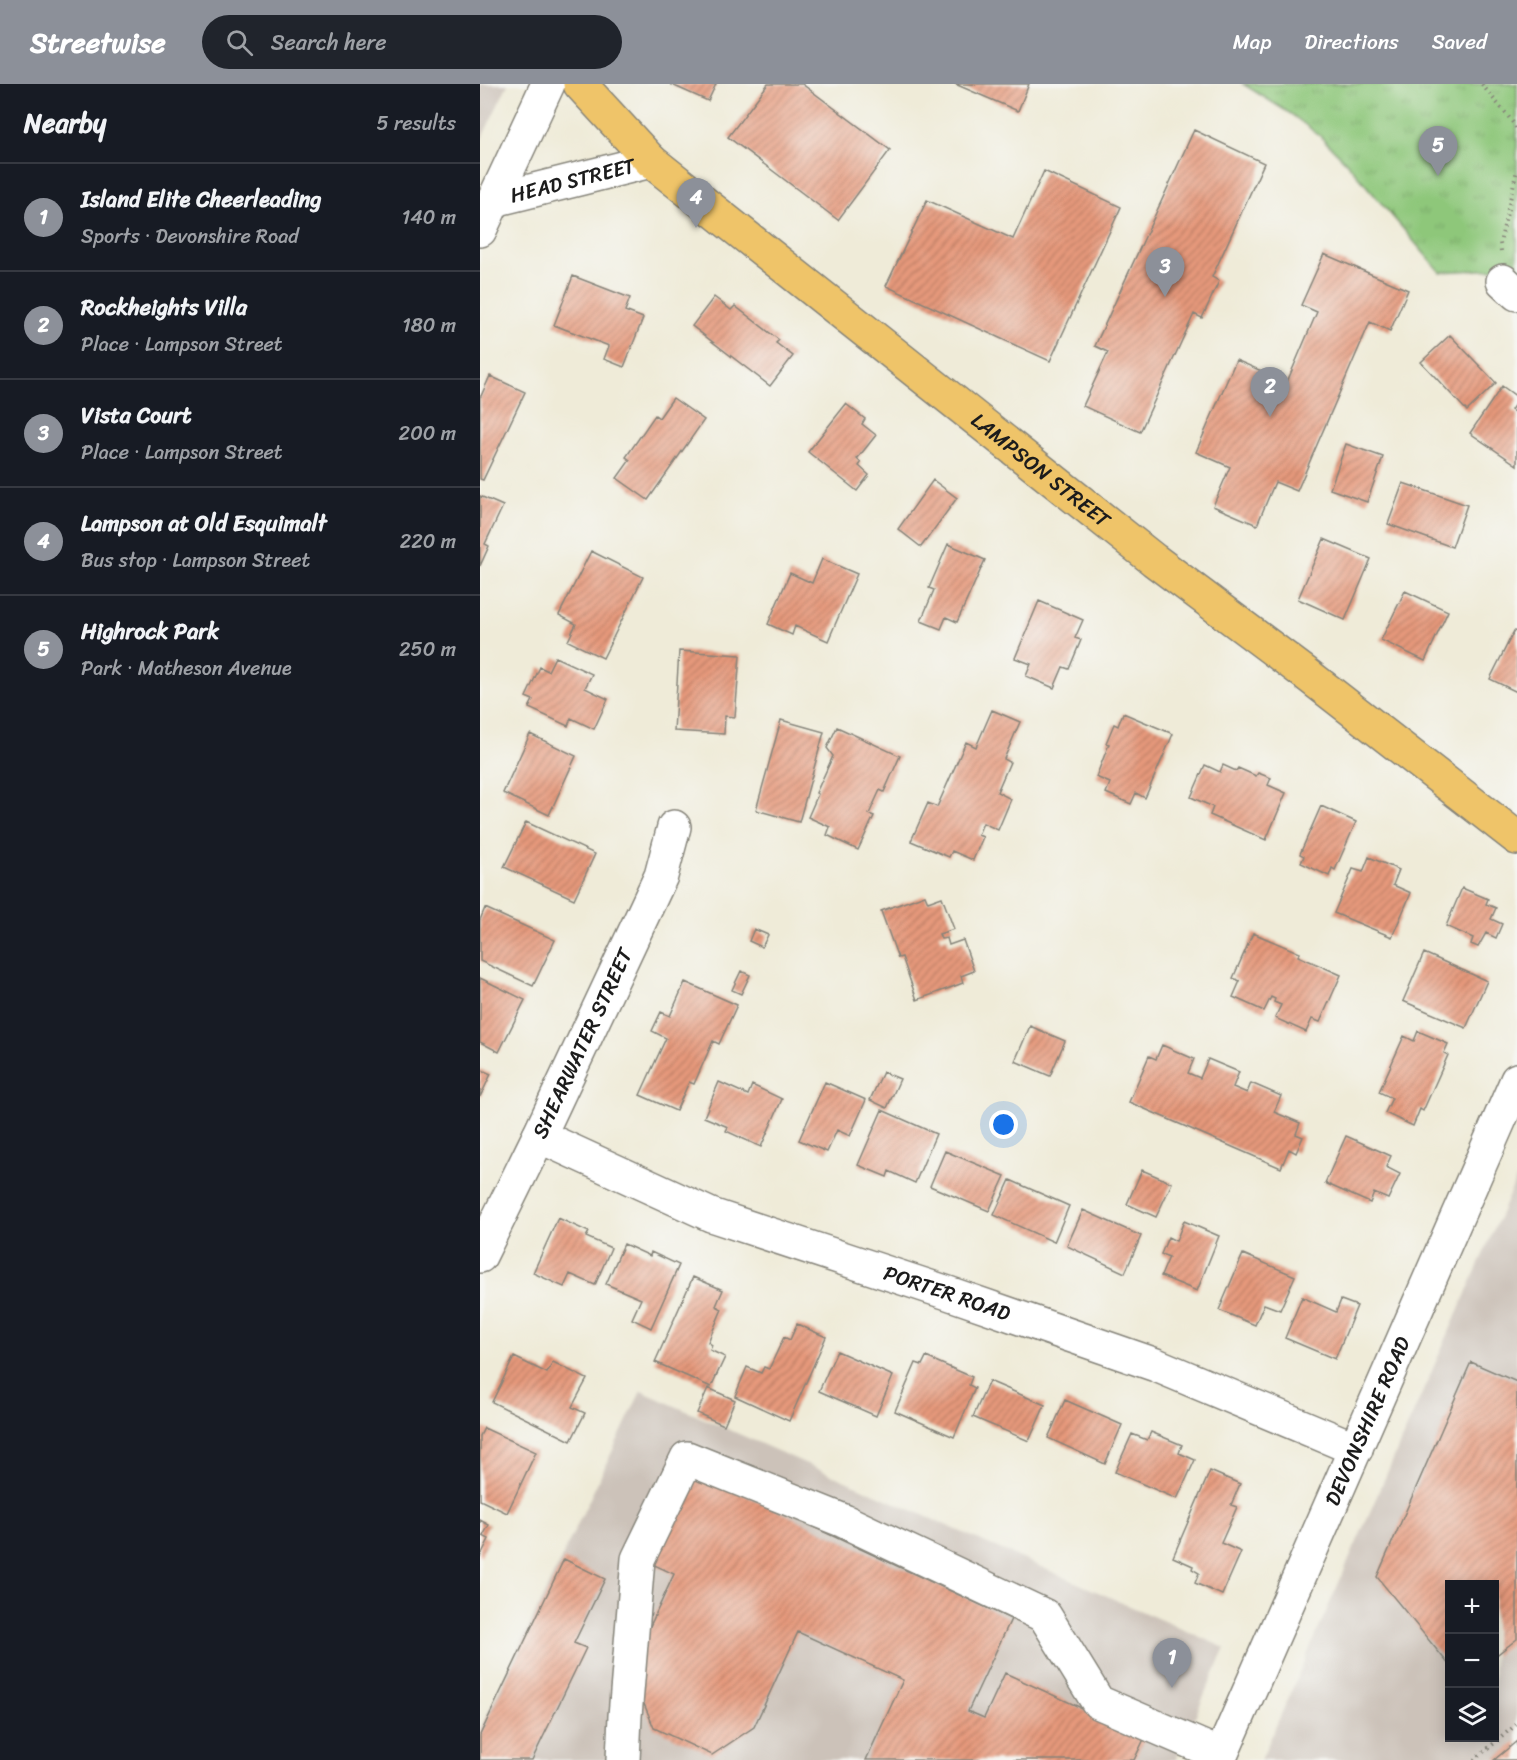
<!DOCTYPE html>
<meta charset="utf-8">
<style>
:root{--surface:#171b24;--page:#20242c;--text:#f1f3f6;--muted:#9ea1a6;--line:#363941;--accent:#8c9099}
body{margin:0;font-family:Sriracha,sans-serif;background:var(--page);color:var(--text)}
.controls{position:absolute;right:18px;bottom:18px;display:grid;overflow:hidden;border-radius:0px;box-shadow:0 3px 15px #0003}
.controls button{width:54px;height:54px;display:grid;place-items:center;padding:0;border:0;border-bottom:2px solid var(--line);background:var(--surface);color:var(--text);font:30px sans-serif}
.you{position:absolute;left:524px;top:1041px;width:21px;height:21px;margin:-15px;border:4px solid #fff;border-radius:50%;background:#1a73e8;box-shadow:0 0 0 9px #1a73e833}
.badge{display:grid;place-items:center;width:39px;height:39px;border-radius:50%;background:var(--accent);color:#fff;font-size:20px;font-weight:700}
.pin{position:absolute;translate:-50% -50px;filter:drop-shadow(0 2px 3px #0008)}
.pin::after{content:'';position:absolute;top:32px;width:21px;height:18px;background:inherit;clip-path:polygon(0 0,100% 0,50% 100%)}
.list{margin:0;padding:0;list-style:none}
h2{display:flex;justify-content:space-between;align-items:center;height:78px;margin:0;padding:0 24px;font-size:26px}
h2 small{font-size:20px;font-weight:400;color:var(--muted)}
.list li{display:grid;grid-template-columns:39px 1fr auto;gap:18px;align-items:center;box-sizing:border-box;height:108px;padding:0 24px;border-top:2px solid var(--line)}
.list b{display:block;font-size:22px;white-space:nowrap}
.list p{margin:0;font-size:20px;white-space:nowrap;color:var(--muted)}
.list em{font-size:20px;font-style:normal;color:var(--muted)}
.icon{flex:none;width:33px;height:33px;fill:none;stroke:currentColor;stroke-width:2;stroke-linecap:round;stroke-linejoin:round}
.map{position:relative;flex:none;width:1037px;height:1676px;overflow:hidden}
header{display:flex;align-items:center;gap:36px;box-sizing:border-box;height:84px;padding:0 30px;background:var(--accent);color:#fff}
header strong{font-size:28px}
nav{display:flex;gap:33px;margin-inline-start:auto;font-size:21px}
.search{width:420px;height:54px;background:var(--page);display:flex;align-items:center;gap:15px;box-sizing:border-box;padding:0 21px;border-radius:33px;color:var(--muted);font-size:22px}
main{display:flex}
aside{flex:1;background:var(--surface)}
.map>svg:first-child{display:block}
</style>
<header>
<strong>Streetwise</strong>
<div class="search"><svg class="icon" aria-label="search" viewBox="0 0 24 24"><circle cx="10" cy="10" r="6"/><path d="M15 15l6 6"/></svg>Search here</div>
<nav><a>Map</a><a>Directions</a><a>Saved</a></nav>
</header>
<main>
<aside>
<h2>Nearby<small>5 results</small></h2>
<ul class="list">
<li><span class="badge">1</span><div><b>Island Elite Cheerleading</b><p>Sports · Devonshire Road</p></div><em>140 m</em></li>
<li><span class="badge">2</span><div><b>Rockheights Villa</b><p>Place · Lampson Street</p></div><em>180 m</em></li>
<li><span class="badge">3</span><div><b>Vista Court</b><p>Place · Lampson Street</p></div><em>200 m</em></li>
<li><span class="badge">4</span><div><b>Lampson at Old Esquimalt</b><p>Bus stop · Lampson Street</p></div><em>220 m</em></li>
<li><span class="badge">5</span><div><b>Highrock Park</b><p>Park · Matheson Avenue</p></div><em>250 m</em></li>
</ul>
</aside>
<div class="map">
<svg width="1037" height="1676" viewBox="0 0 1037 1676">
<defs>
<pattern id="park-tufts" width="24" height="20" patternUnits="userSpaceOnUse" patternTransform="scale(1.5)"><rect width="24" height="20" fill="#8ec77a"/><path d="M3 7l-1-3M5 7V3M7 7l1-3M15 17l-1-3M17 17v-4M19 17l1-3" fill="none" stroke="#7aaa69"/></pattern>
<pattern id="building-hatch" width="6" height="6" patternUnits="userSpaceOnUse" patternTransform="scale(1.5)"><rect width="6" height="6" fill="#e6997b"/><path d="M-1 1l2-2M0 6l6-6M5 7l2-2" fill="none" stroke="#ba7c64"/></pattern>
</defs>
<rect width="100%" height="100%" fill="#f6f6f2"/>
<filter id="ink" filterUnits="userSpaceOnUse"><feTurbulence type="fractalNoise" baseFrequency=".0167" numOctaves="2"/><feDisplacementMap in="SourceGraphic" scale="12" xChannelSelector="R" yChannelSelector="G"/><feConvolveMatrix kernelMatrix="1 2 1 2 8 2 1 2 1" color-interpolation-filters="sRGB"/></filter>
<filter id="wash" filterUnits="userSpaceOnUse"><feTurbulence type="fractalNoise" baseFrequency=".008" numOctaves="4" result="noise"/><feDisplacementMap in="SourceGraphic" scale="24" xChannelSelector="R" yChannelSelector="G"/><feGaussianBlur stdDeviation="1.35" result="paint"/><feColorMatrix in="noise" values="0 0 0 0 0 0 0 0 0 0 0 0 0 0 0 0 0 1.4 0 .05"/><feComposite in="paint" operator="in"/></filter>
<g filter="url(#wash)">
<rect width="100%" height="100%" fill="#efebd8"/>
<path fill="#ccc2b9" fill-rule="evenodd" d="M 0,0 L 28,0 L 0,58 Z
M 1037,1093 L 1037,1676 L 781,1676 L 966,1255 ZM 970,1500 L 1014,1500 L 1014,1654 L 970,1654 Z
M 161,1307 L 745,1564 L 696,1676 L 0,1676 L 0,1645 Z"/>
<path fill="url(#park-tufts)" stroke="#55724b" stroke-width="1.5" d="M 763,0 L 1037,0 L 1037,184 L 960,188 L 866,78 L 840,52 L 811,30 Z"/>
<g id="blocks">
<path fill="url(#building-hatch)" d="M 190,0 L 236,0 L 228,17 Z
M 288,0 L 322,0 L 410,66 L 358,136 L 248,53 Z
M 475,0 L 549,0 L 538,27 Z
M 714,46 L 784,79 L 732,193 L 739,197 L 722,234 L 714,230 L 660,348 L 603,322 L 628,268 L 615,262 Z
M 564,87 L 641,123 L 570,277 L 406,202 L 447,116 L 533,155 Z
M 844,170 L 928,206 L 910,247 L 890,238 L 817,407 L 795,398 L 777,441 L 733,422 L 750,383 L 716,368 L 756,276 L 807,298 L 837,228 L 821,221 Z
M 93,192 L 150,214 L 145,227 L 163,234 L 144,283 L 124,275 L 129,262 L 74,241 Z
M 234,213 L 251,226 L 255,222 L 299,256 L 296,259 L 313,272 L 290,302 L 212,242 Z
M 970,251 L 1016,299 L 987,327 L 941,278 Z
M 10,292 L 45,308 L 3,396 L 0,395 L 0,312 L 1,312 Z
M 1022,302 L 1037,313 L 1037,317 L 1031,326 L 1037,330 L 1037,381 L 990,349 Z
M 193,314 L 224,336 L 168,416 L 137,394 L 150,376 L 146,373 L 175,331 L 179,334 Z
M 366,320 L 385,335 L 382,340 L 396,351 L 377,375 L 381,379 L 379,382 L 389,391 L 377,407 L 328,368 Z
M 866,360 L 903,373 L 887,418 L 850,405 Z
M 453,396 L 477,414 L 441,463 L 418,445 Z
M 923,399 L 987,421 L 972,463 L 908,440 Z
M 0,412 L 23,422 L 5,460 L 9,462 L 0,482 Z
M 844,455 L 891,475 L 865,536 L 818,515 Z
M 468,460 L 505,476 L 477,538 L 466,533 L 461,545 L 441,537 L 454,506 L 449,504 Z
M 111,467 L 163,493 L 123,574 L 88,557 L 96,540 L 79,531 Z
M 342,475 L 377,490 L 348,557 L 315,542 L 312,551 L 288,540 L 310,489 L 332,499 Z
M 925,507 L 968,527 L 945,577 L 901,556 Z
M 559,517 L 603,536 L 595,554 L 601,556 L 589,585 L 583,583 L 574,604 L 546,592 L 551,580 L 535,574 Z
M 1034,547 L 1037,548 L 1037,608 L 1010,595 Z
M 199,567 L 260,571 L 255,633 L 245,632 L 244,650 L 194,647 Z
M 75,573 L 112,590 L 105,604 L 128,615 L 114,645 L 91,634 L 88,642 L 49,624 L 53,616 L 46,613 L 60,583 L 68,587 Z
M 512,626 L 540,638 L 524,675 L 530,678 L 517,708 L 531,715 L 518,746 L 503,739 L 498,751 L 503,753 L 493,776 L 472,767 L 469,773 L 431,757 L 448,719 L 457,723 L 486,658 L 496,663 Z
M 643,629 L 693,650 L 665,714 L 656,709 L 651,720 L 626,709 L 630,699 L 616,693 L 629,660 L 626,659 L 634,640 L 638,642 Z
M 301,636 L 344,648 L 319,738 L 276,726 Z
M 357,643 L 420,672 L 404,708 L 400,706 L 389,730 L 394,732 L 378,766 L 347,751 L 350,743 L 328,733 L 338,710 L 336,709 L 353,672 L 347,664 Z
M 50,650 L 96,672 L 69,731 L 23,709 Z
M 725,681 L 740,688 L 743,681 L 756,687 L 758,684 L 776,692 L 778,689 L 791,694 L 788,701 L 806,709 L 786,756 L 730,731 L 733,723 L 711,713 Z
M 841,722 L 876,738 L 855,786 L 852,784 L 849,792 L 821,779 L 824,772 L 820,770 Z
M 46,738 L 115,770 L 94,815 L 24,783 Z
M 889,773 L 919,786 L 913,801 L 931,809 L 912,853 L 854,829 L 873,785 L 883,788 Z
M 982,804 L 1008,815 L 1006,820 L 1016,824 L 1011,835 L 1022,840 L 1016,854 L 1006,849 L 998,863 L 991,860 L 993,854 L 966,842 Z
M 445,811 L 448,818 L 462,813 L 474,845 L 459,850 L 461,855 L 467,854 L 469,861 L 483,856 L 494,887 L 481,892 L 483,899 L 437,916 L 422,873 L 418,874 L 401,827 Z
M 5,824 L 75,856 L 53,902 L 0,877 L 0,836 Z
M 274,845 L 288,851 L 282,863 L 269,857 Z
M 773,849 L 820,869 L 818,872 L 861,891 L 840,938 L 832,935 L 826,948 L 795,934 L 801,921 L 794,918 L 795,915 L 791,913 L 784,927 L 753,913 L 760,897 L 753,894 Z
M 944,869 L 1007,897 L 986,944 L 923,917 Z
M 261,887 L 270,891 L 261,910 L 252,906 Z
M 0,894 L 45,916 L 19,968 L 0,958 Z
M 205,898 L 257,921 L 239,960 L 233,957 L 214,1000 L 209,998 L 196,1027 L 160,1011 L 186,954 L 172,947 L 181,928 L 190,932 Z
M 550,942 L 585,957 L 570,992 L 535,977 Z
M 938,947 L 968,960 L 964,969 L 968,971 L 943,1027 L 940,1025 L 933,1042 L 905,1029 L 912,1014 L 899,1008 L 924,952 L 934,957 Z
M 682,961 L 714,975 L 708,989 L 720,994 L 728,975 L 759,988 L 753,1003 L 767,1009 L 771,999 L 801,1012 L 794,1028 L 820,1039 L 816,1050 L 823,1053 L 816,1069 L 809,1065 L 801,1084 L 649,1018 L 669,972 L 676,975 Z
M 0,985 L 11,990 L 0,1013 Z
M 403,988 L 420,995 L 407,1024 L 390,1016 Z
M 239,998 L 268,1011 L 272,1001 L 302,1015 L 281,1063 L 246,1047 L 248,1043 L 224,1033 Z
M 345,998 L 386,1016 L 370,1052 L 357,1046 L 347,1068 L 319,1056 Z
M 402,1026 L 456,1050 L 435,1099 L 409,1087 L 407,1093 L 378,1081 Z
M 866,1052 L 911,1072 L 906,1083 L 920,1090 L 908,1115 L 894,1109 L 890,1119 L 845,1099 Z
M 465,1067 L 525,1092 L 509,1127 L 450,1102 Z
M 662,1086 L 692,1099 L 676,1133 L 647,1120 Z
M 530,1096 L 589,1122 L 574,1158 L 514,1131 Z
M 603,1126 L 661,1152 L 645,1189 L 587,1162 Z
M 78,1134 L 109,1148 L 106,1153 L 131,1164 L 115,1201 L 90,1190 L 84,1203 L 53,1189 Z
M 704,1137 L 739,1152 L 717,1207 L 681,1192 L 689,1173 L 681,1170 L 688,1153 L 696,1157 Z
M 144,1160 L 170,1172 L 171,1168 L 199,1181 L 171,1244 L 152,1235 L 161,1215 L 126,1200 Z
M 763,1170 L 815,1192 L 800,1226 L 784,1220 L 775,1241 L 739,1226 Z
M 213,1193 L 243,1206 L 236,1222 L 242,1225 L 228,1258 L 232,1261 L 230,1266 L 245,1273 L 231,1303 L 175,1278 Z
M 822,1213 L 856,1228 L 861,1216 L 877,1222 L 855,1275 L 805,1254 Z
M 317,1240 L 346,1253 L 309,1337 L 255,1312 L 267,1283 L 281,1289 L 284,1283 L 289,1285 L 304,1253 L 310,1256 Z
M 357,1267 L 413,1292 L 396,1332 L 339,1307 Z
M 34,1273 L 67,1289 L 73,1278 L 107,1295 L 92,1323 L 105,1329 L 91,1357 L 12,1318 Z
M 446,1273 L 492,1293 L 489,1301 L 495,1304 L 474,1353 L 415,1327 L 436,1279 L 442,1281 Z
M 991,1278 L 1037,1298 L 1037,1555 L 1014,1573 L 1014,1500 L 970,1500 L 970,1582 L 897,1493 Z
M 509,1297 L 565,1321 L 549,1357 L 493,1333 Z
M 228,1304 L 255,1316 L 244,1341 L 217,1329 Z
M 585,1316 L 642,1341 L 625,1380 L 568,1354 Z
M 4,1344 L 56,1368 L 27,1429 L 0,1416 L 0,1352 Z
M 671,1348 L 702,1361 L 699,1369 L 715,1376 L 697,1415 L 635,1388 L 652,1350 L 667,1356 Z
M 213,1387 L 531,1535 L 488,1627 L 504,1634 L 525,1589 L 665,1653 L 654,1676 L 386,1676 L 423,1596 L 318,1548 L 274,1643 L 232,1671 L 174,1644 L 150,1586 L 194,1490 L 170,1479 Z
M 730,1387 L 760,1400 L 751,1421 L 757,1423 L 741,1459 L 761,1468 L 742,1511 L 715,1499 L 719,1489 L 712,1485 L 713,1482 L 693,1473 Z
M 0,1436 L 9,1441 L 3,1452 L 9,1455 L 0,1473 Z
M 84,1475 L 125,1495 L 94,1559 L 106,1564 L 52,1676 L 0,1676 L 0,1651 Z
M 1037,1657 L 1037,1676 L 1014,1676 Z"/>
</g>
</g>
<g filter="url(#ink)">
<use href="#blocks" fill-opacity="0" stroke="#86847a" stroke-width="1.5"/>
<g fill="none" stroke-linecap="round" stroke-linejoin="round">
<defs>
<g id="minor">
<path id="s1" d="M 14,116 L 171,77"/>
<path d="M 0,146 L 68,0"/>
<path d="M 1023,197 L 1037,210"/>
<path id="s2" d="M 59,1052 L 231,1131 L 468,1209 L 676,1281 L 876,1365"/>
<path id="s3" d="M 0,1172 L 59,1052 L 181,792 L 194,743"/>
<path d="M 143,1676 L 145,1632 L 158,1475 L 207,1374 L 364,1437 L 565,1532 L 618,1618 L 741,1671"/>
<path id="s4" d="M 739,1676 L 1037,996"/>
</g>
<g id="major">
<path id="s5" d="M 100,0 L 171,77 L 674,476 L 825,589 L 1037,754"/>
</g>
</defs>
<use href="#minor" stroke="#86847a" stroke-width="36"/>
<use href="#major" stroke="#86847a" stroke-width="36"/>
<path stroke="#86847a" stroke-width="4" stroke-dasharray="1.5 4.5" stroke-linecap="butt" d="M 1002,0 C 1014,17 1026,27 1037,45
M 1021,167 L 1020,159 L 1037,86
M 994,1676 L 1037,1640"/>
<use href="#minor" stroke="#fff" stroke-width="33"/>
<use href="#major" stroke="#efc469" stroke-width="33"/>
</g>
</g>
<g text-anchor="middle" stroke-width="5" stroke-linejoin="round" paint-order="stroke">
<g font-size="21" fill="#1c1c1c" stroke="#f6f6f2">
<text dy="7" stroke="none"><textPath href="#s1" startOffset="81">HEAD STREET</textPath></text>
<text dy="7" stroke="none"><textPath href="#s5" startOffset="602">LAMPSON STREET</textPath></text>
<text dy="7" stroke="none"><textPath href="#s3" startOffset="236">SHEARWATER STREET</textPath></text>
<text dy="7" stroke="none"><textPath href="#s2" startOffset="438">PORTER ROAD</textPath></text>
<text dy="7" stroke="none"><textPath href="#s4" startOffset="370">DEVONSHIRE ROAD</textPath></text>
</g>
</g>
</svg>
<div class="controls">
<button>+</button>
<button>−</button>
<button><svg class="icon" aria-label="layers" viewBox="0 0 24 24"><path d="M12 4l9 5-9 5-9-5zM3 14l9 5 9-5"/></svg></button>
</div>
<div class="you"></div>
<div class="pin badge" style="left:692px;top:1604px">1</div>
<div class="pin badge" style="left:790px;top:333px">2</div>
<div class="pin badge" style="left:685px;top:213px">3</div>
<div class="pin badge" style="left:216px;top:144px">4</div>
<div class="pin badge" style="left:958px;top:92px">5</div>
</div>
</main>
